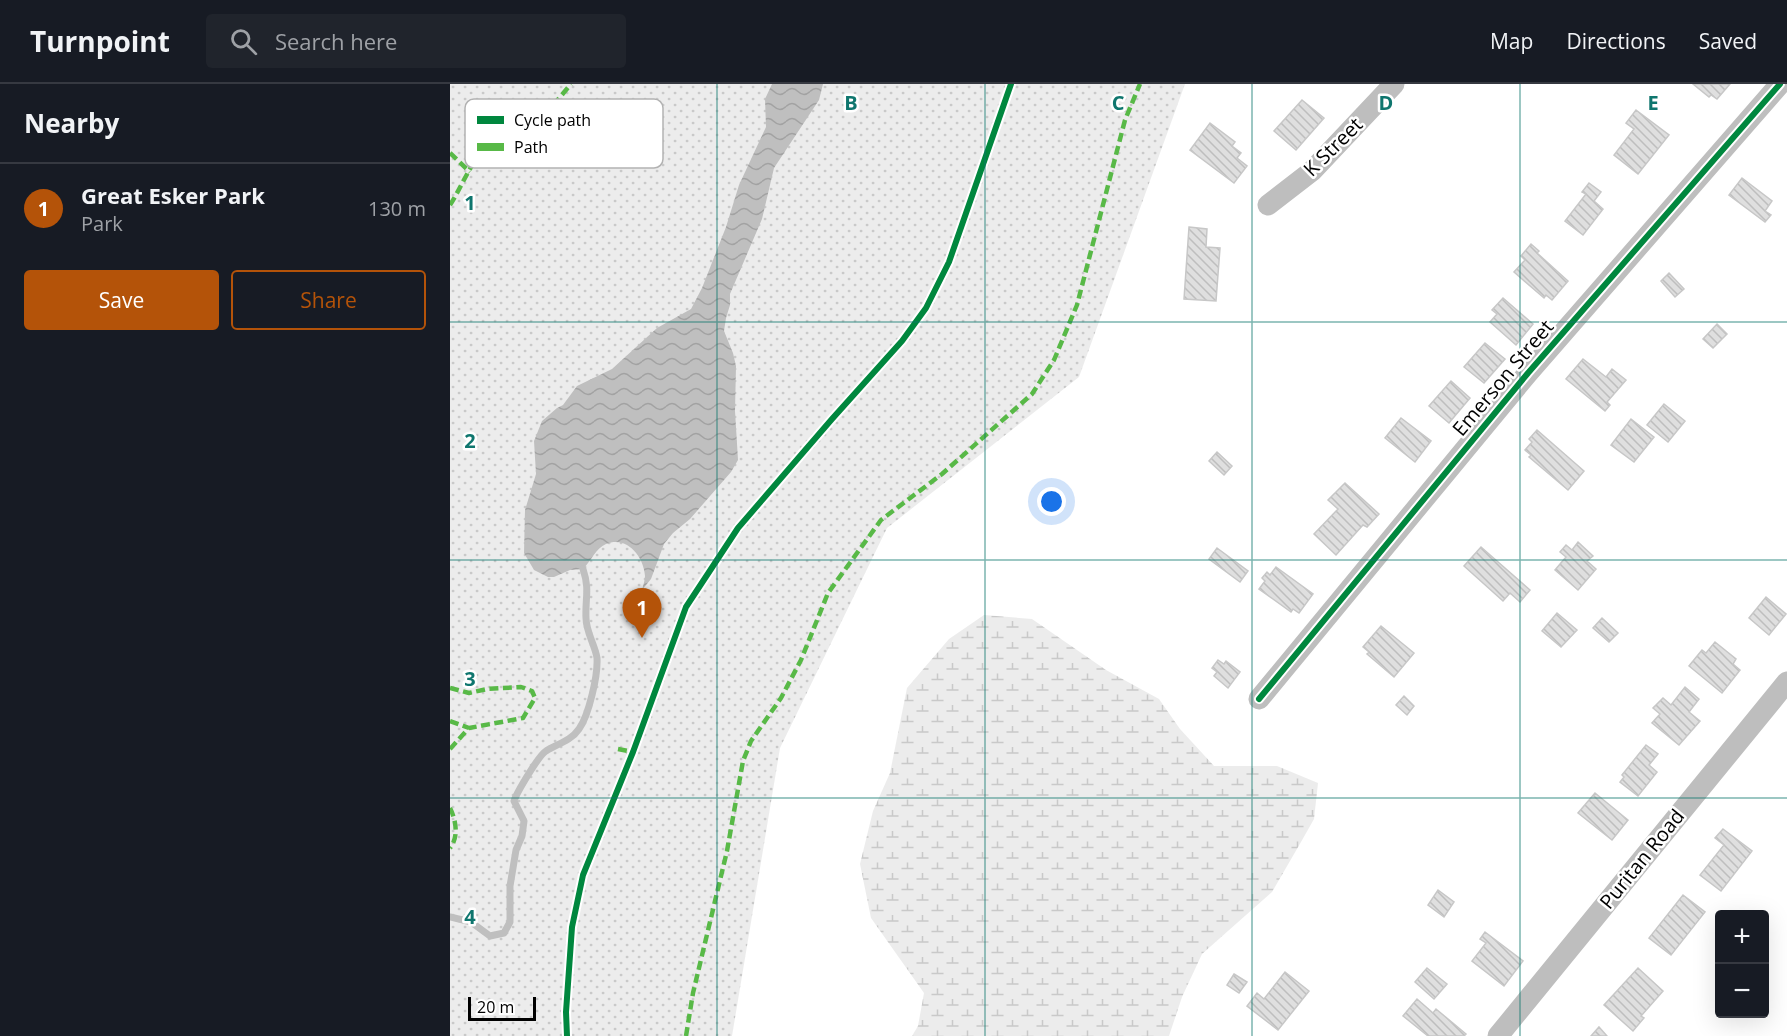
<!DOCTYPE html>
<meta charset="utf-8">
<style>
:root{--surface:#171b24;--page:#20242c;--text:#f1f3f6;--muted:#9ea1a6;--line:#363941;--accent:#b45309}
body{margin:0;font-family:"Open Sans",sans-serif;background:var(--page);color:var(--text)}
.controls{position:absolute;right:18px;bottom:18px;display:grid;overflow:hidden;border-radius:6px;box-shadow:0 6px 24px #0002}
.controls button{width:54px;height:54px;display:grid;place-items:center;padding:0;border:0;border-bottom:2px solid var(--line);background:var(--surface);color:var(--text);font:30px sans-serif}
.scale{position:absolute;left:18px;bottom:15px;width:68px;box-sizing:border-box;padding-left:6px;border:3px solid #000;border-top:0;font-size:16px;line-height:21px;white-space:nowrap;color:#000;-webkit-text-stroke:4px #fff;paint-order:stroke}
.you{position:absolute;left:602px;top:418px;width:21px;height:21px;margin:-15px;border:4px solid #fff;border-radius:50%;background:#1a73e8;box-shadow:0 0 0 9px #1a73e833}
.badge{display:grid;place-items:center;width:39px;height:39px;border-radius:50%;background:var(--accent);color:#fff;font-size:20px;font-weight:700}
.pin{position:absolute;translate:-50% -50px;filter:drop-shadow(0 2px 3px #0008)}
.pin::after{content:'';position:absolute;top:32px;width:21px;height:18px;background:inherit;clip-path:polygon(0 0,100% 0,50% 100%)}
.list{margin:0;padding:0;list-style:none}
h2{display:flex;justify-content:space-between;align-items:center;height:78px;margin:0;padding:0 24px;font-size:26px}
h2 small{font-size:20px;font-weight:400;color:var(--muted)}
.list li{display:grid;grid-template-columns:39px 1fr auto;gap:18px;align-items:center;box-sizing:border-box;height:90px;padding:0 24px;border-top:2px solid var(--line)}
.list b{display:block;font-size:22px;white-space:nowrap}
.list p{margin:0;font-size:20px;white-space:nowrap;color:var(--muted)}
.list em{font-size:20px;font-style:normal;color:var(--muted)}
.actions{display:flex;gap:12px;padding:18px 24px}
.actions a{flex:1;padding:14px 0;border:2px solid var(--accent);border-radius:6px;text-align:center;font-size:21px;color:var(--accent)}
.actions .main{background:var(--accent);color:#fff}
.icon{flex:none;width:33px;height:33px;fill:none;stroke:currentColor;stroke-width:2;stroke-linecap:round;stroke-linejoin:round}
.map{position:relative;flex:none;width:1337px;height:952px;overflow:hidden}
header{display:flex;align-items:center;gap:36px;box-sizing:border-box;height:84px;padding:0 30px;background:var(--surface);border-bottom:2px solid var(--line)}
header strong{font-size:28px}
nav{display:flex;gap:33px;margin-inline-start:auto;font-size:21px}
.search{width:420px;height:54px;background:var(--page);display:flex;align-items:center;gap:15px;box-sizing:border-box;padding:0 21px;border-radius:6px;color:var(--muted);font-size:22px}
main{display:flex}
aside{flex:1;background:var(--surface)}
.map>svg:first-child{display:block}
</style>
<header>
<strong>Turnpoint</strong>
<div class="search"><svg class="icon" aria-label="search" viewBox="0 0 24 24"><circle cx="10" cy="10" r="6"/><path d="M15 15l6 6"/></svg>Search here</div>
<nav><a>Map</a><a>Directions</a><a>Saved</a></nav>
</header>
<main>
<aside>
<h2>Nearby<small></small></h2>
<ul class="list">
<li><span class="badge">1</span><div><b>Great Esker Park</b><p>Park</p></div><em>130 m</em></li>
</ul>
<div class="actions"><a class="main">Save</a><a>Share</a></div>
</aside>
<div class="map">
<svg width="1337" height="952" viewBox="0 0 1337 952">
<defs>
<pattern id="wetland-marsh" width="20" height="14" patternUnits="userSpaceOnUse" patternTransform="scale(1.5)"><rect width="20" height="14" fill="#ececec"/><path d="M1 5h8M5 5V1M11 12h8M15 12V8" fill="none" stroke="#c9c9c9"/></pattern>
<pattern id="park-dots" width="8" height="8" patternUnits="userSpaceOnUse" patternTransform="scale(1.5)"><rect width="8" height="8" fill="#ececec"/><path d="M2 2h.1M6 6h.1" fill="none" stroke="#c9c9c9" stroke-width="1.8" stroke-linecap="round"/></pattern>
<pattern id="water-waves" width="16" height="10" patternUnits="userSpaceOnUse" patternTransform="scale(1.5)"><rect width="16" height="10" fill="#bfbfbf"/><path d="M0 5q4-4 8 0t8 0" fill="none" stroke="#a2a2a2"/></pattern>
<pattern id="building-back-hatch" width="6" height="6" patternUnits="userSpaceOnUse" patternTransform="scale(1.5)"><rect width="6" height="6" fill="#dfdfdf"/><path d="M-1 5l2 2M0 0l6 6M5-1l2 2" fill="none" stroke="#bebebe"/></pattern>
</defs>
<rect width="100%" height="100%" fill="#fff"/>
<path fill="url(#wetland-marsh)" d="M 534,531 L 582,535 L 656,586 L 709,615 L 730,645 L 764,682 L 827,682 L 868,699 L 864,735 L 851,758 L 822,808 L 752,870 L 732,913 L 719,952 L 462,952 L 468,942 L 474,909 L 421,834 L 410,780 L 423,727 L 440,689 L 457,604 L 499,555 Z"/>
<path fill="url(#park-dots)" d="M 0,0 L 735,0 L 629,293 L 437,444 L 330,664 L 282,952 L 0,952 Z"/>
<path fill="url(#water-waves)" d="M 322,0 L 373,0 L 369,16 L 324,84 L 312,135 L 280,210 L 280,221 L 276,234 L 274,247 L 283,269 L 286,282 L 285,327 L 288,376 L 281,388 L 240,435 L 223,449 L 214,460 L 201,495 L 192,506 C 193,502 195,496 195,492 C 194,473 177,451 156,460 C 146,464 141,477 133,485 L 120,486 L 104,493 L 98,493 L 84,486 L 74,469 L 75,426 L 86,390 L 84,357 L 92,337 L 107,324 L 113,321 L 127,302 L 162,285 L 207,244 L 241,225 L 252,204 L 276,143 L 289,101 L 316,43 L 315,15 Z"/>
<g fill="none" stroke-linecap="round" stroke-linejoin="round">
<path stroke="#bfbfbf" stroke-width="7" d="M 0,833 L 21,838 L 40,852 L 54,849 L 60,838 L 60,802 L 66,766 L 72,752 L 74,737 L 64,717 C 67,708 89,671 96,667 C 107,660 121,657 129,645 C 139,631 148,591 147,574 C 145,561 136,548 136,534 C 135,514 140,506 133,485"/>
</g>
<path fill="url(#building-back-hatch)" stroke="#c7c7c7" stroke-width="1.5" d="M 1243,0 L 1280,0 L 1267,15 L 1261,11 L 1259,13 Z
M 852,16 L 874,34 L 846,66 L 824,47 Z
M 1186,26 L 1219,51 L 1188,90 L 1164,71 L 1184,45 L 1176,39 Z
M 760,39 L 785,58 L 782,62 L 791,69 L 787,74 L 797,82 L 784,99 L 740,66 Z
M 1292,94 L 1322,117 L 1315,127 L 1321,131 L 1315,138 L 1279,111 Z
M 1139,99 L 1151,108 L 1144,117 L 1153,125 L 1133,151 L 1115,137 L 1136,110 L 1132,108 Z
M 739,143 L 757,145 L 756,163 L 770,164 L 766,217 L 734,215 Z
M 1081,160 L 1089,167 L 1087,169 L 1118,197 L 1102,216 L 1096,211 L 1094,214 L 1064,188 L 1075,176 L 1071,172 Z
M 1219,189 L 1234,205 L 1225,213 L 1211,197 Z
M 1053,214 L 1083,240 L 1066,261 L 1040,238 L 1047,230 L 1042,226 Z
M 1267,240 L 1277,250 L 1263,264 L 1253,255 Z
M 1035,259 L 1055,275 L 1034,299 L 1014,283 Z
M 1133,275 L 1156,293 L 1162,285 L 1176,296 L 1157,318 L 1160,321 L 1155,327 L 1116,295 Z
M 1001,297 L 1020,314 L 999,339 L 979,322 Z
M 1214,320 L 1235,337 L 1218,358 L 1197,341 Z
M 951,334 L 981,357 L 965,378 L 935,354 Z
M 1181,335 L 1204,353 L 1184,378 L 1161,361 Z
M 1087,346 L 1134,387 L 1118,406 L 1079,373 L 1081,371 L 1075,366 L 1082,358 L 1079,355 Z
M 767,368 L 782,382 L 774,391 L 759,377 Z
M 895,399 L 929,430 L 917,443 L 913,441 L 886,471 L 864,450 L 888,425 L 878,416 Z
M 1128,458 L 1143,472 L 1137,477 L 1146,485 L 1128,506 L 1105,486 L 1116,473 L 1110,468 L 1116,461 L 1122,466 Z
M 1031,463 L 1080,506 L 1070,518 L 1060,509 L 1053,517 L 1014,482 Z
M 767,464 L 798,487 L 790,498 L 759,475 Z
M 826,483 L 863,510 L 849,529 L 843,525 L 841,528 L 809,505 L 815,497 L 812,494 L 817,488 L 820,491 Z
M 1316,513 L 1336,530 L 1319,551 L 1299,534 Z
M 1107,529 L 1127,546 L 1111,563 L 1092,547 Z
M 1152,534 L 1168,549 L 1159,558 L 1143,544 Z
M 931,542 L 964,569 L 944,593 L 917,570 L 919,568 L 913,563 Z
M 1265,558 L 1286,575 L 1283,580 L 1290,586 L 1272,609 L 1239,582 L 1252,566 L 1256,569 Z
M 768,576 L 774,580 L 776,577 L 790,588 L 778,604 L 764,592 L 767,588 L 762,584 Z
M 1235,603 L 1249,615 L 1239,628 L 1250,637 L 1229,661 L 1202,639 L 1210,630 L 1203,624 L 1213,614 L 1221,621 Z
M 954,612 L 964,622 L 957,631 L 946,621 Z
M 1196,661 L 1208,670 L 1199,681 L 1207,688 L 1188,712 L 1170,698 L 1174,693 L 1172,691 Z
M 1145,709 L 1178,736 L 1162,756 L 1128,729 Z
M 1273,745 L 1302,767 L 1271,807 L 1250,791 L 1274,761 L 1265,754 Z
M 988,806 L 1004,818 L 994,833 L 978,821 Z
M 1233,811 L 1255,828 L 1221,871 L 1199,854 Z
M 1035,848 L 1073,877 L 1054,902 L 1022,877 L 1036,859 L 1030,855 Z
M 977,884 L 997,900 L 984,915 L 965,898 Z
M 1188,884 L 1213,907 L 1191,932 L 1194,934 L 1183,947 L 1154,921 Z
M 835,888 L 859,907 L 828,946 L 797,922 L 807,909 L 814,915 Z
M 784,890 L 797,898 L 789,909 L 777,901 Z
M 967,915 L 983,929 L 986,925 L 1016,950 L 1014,952 L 978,952 L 953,932 Z
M 1149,943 L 1157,952 L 1141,952 Z"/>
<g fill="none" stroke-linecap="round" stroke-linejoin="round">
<path stroke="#bebebe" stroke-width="21" d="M 818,121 L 862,87 L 944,0
M 809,615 L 1078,289 L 1330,0
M 1048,952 L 1337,598"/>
<path stroke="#58b947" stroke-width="4.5" stroke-dasharray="9 4.5" stroke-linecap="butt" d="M 0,69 L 20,88
M 0,121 C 10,106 22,76 34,66 C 45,56 59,56 71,48 C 92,35 106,18 121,0
M 0,604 L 19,609 L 37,605 L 71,603 L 82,607 L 85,614 L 73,634 L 19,644 L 0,665
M 0,637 L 19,644
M 168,665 L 183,668
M 0,724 C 6,736 9,753 0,764
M 236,952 L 243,909 L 277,767 L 293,677 L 301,657 L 331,614 L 351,576 L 378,509 L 431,436 L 492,390 L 582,310 L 604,276 L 627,221 L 675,36 L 690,0"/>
<defs>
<path id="cycleway" d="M 809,615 L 1078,289 L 1330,0
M 117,952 L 116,928 L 122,843 L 133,791 L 183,668 L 236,523 L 288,444 L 382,335 L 452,257 L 476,224 L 499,178 L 561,0"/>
</defs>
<use href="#cycleway" stroke="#fff" stroke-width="10"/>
<use href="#cycleway" stroke="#00873e" stroke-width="6"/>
</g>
<path fill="none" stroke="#0f766e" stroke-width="1.5" stroke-opacity="0.55" d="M 267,0 L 267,952M 535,0 L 535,952M 802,0 L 802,952M 1070,0 L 1070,952M 0,238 L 1337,238M 0,476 L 1337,476M 0,714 L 1337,714"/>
<g text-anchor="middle" stroke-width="5" stroke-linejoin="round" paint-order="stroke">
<g font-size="20" fill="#000" stroke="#fff">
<text transform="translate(883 63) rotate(-45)" y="7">K Street</text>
<text transform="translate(1053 294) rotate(-50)" y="7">Emerson Street</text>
<text transform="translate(1192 775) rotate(-51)" y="7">Puritan Road</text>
</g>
</g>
<rect x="15" y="15" width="198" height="69" rx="9" fill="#fff" stroke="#b2b2b2" stroke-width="1.5"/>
<rect x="27" y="32" width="27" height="8" fill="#00873e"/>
<rect x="27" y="59" width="27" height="8" fill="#58b947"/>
<g font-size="16" fill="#000">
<text x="64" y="42">Cycle path</text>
<text x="64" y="69">Path</text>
</g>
<g font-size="20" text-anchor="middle" font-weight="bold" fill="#0f766e" stroke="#fff" stroke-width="5" stroke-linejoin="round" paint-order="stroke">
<text x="401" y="26">B</text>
<text x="668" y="26">C</text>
<text x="936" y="26">D</text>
<text x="1203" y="26">E</text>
<text x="20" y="126">1</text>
<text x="20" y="364">2</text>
<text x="20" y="602">3</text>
<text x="20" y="840">4</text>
</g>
</svg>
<div class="controls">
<button>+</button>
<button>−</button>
</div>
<div class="scale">20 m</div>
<div class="you"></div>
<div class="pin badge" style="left:192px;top:554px">1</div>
</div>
</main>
